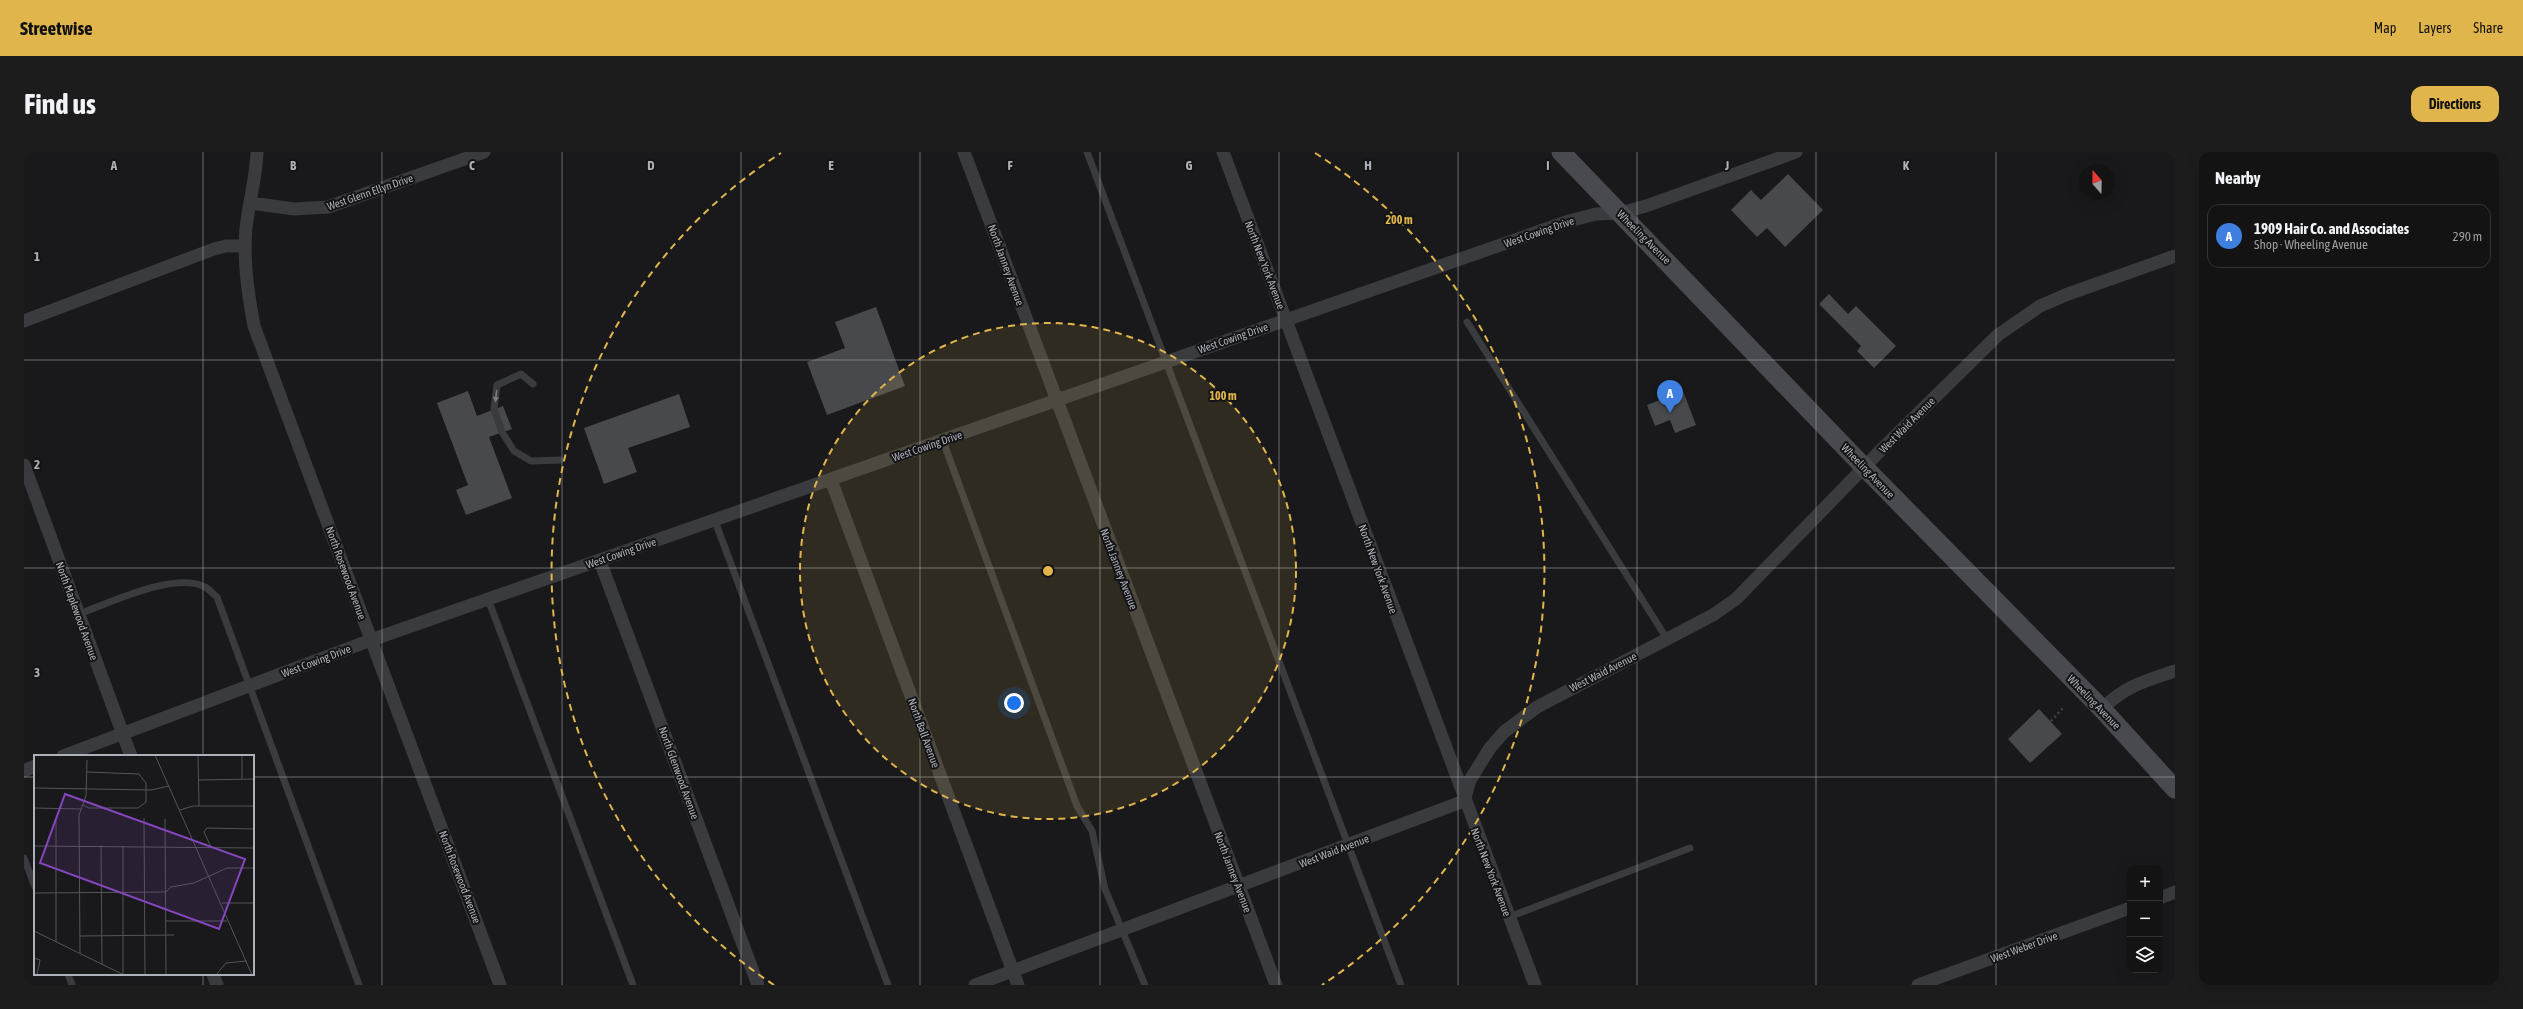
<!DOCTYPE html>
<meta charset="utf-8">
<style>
:root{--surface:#131314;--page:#1c1c1d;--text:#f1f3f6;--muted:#9d9ea0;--line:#323234;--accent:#e0b54b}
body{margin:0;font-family:"Asap Condensed",sans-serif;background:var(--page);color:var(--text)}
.controls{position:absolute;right:12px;bottom:12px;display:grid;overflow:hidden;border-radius:8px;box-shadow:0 4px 16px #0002}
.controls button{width:36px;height:36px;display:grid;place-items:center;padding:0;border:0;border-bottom:1px solid var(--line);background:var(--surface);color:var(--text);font:20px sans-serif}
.compass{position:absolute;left:2055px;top:12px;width:36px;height:36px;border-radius:50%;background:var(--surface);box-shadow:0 4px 16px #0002;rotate:340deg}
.you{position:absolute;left:990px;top:551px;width:14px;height:14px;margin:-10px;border:3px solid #fff;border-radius:50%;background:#1a73e8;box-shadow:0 0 0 6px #1a73e833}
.badge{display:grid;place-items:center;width:26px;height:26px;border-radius:50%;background:var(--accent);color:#fff;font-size:13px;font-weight:700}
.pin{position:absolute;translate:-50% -33px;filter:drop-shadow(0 1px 2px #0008)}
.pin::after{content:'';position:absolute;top:21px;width:14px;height:12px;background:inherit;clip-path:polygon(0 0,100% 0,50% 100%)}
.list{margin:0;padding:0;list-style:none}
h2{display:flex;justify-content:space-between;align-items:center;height:52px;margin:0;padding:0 16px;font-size:17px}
h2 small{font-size:13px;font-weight:400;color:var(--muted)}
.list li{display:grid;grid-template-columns:26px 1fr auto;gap:12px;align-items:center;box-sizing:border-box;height:64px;margin:0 8px 8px;padding:0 8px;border:1px solid var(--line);border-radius:12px}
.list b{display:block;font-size:15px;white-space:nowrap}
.list p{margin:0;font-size:13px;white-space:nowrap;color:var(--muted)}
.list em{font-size:13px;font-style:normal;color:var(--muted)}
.icon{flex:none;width:22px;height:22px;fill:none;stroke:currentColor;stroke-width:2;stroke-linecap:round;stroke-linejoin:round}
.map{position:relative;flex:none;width:2151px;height:833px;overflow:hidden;border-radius:12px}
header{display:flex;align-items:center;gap:24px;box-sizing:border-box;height:56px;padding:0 20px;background:var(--accent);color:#111}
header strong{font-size:19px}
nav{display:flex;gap:22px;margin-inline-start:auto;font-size:14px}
.intro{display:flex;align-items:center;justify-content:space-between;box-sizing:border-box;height:96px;padding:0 24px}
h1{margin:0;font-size:28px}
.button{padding:10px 18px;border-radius:12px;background:var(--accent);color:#111;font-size:14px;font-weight:700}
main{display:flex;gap:24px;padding:0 24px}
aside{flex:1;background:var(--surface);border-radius:12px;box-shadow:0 4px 16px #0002}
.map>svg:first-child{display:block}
</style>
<header>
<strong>Streetwise</strong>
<nav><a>Map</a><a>Layers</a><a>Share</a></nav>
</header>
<div class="intro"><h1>Find us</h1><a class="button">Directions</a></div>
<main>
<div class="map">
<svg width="2151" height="833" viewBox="0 0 2151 833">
<rect width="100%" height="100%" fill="#19191b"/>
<path fill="#48494d" d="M 1764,22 L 1799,58 L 1761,95 L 1743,76 L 1733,85 L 1707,58 L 1727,38 L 1737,48 Z
M 1805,142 L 1824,162 L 1832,154 L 1872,194 L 1850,216 L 1833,199 L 1837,194 L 1795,152 Z
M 852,155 L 881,234 L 803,263 L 783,210 L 821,196 L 811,170 Z
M 444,239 L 453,264 L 479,254 L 488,277 L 465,285 L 488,346 L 442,363 L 432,338 L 444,333 L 413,251 Z
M 1659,239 L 1672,273 L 1651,281 L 1646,268 L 1631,274 L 1623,253 Z
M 655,242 L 666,275 L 604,296 L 613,320 L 580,332 L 560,276 Z
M 2015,557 L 2038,582 L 2006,611 L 1984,587 Z"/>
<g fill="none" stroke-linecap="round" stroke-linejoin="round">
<path stroke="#404246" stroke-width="2.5" stroke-dasharray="2 3" stroke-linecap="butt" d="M 2027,569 L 2039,556"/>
<path stroke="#3a3b3f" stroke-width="7" d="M 1063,0 L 1377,833
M 1443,170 L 1643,487
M 509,232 L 497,222 L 473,233 L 470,257 L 478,280 L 490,299 L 507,309 L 536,308
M 919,289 L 1053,654 L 1068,679 L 1081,737 L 1121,833
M 691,369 L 864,833
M 464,447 L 609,833
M 55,462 C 85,451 151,419 181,435 C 185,437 189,442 193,445 L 335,833
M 0,706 L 11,735
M 1485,765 L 1666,696
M 44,822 L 48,833"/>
<path stroke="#3a3b3f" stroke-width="13" d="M 233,0 C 232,26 225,50 222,76 C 219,109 224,141 230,174 L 476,833
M 940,0 L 1252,833
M 1199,0 L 1511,833
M 227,51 L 270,57 L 304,55 L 460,0
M 0,169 L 190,97 L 202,94 L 221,94
M 0,313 L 107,604
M 807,328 L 994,833
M 576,409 L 734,833
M 2078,557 C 2101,534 2121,529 2151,519
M 39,604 L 347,488 L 1545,69 L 1572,62 L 1596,61 L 1622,54 L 1772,0
M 0,619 L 11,614
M 2136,746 L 2151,740
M 189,822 L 193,833
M 951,833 L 1440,649 L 1446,628 L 1466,596 L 1480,580 L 1513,555 L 1689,463 L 1712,447 L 1854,301 L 1974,183 L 2016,154 L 2044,142 L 2151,104
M 1894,833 L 2106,756"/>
<path stroke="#484a4f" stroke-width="19" d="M 1537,0 L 1840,315 L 2078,557 L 2151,637"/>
</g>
<defs><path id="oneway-solid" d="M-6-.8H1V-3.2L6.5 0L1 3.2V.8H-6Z"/></defs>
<use fill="#797b82" href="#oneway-solid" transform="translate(472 244) rotate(97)"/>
<path fill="none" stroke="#adb0b9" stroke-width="1" stroke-opacity="0.55" d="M 179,0 L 179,604M 358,0 L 358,833M 538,0 L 538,833M 717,0 L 717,833M 896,0 L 896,833M 1076,0 L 1076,833M 1255,0 L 1255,833M 1434,0 L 1434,833M 1613,0 L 1613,833M 1792,0 L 1792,833M 1972,0 L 1972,833M 0,208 L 2151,208M 0,416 L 2151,416M 0,625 L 11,625M 229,625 L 2151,625M 179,822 L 179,833"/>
<circle cx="1024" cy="419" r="248" fill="#e0b54b" fill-opacity=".12"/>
<g fill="none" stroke="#e0b54b" stroke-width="2" stroke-dasharray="7 5">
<circle cx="1024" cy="419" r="248"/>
<path d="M750 833A496 496 0 0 1 757 1M1291 1A496 496 0 0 1 1298 833"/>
</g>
<g text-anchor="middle" stroke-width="4" stroke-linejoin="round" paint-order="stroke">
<g font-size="11" fill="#adb0b9" stroke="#141416">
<text transform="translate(346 40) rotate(-19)" y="4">West Glenn Ellyn Drive</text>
<text transform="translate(1515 80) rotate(-19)" y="4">West Cowing Drive</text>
<text transform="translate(1620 85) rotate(45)" y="4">Wheeling Avenue</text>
<text transform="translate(982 113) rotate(70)" y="4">North Janney Avenue</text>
<text transform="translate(1241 113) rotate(69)" y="4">North New York Avenue</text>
<text transform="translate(1209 186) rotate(-19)" y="4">West Cowing Drive</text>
<text transform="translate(1883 273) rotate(-45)" y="4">West Waid Avenue</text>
<text transform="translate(903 294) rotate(-19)" y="4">West Cowing Drive</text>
<text transform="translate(1844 319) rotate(46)" y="4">Wheeling Avenue</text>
<text transform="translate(597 401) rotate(-19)" y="4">West Cowing Drive</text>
<text transform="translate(1095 417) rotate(69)" y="4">North Janney Avenue</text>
<text transform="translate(1354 417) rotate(70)" y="4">North New York Avenue</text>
<text transform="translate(322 421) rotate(70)" y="4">North Rosewood Avenue</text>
<text transform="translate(53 459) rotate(70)" y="4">North Maplewood Avenue</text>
<text transform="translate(292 509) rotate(-21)" y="4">West Cowing Drive</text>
<text transform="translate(1579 520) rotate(-27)" y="4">West Waid Avenue</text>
<text transform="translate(2070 550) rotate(46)" y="4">Wheeling Avenue</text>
<text transform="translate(900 581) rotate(70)" y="4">North Ball Avenue</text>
<text transform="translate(655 621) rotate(70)" y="4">North Glenwood Avenue</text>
<text transform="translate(1310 699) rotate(-21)" y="4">West Waid Avenue</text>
<text transform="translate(1209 720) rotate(69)" y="4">North Janney Avenue</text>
<text transform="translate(1467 720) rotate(69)" y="4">North New York Avenue</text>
<text transform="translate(436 725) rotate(69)" y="4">North Rosewood Avenue</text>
<text transform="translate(2000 795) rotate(-20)" y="4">West Weber Drive</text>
</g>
</g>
<g transform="translate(10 603)">
<rect width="220" height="220" fill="#19191b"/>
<path fill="none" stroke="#54555a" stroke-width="1" d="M 121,0 L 218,220M 164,0 L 165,51M 208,0 L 208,24M 165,25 L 220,24M 0,33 L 117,35 L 135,31M 49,50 L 55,53 L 104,53 L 112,47 L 112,28 L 105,19 L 53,17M 0,53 L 47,54M 146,55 L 159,51 L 220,51M 22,63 L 22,187M 110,63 L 111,220M 131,64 L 132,220M 67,90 L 68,209M 0,91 L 220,93M 89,91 L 89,219M 177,92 L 170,77 L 173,73 L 220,74M 0,138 L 132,137 L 137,132 L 160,128 L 193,113 L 220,113M 188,148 L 220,148M 132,166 L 193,166M 0,176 L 90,220M 46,181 L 140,180M 46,198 L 45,60 L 52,41 L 53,5M 0,203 L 6,205 L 3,220M 182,220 L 192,208 L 213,206"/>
<path fill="#8546be" fill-opacity="0.15" stroke="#8546be" stroke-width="2" d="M 31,39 L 211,104 L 185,174 L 6,108 Z"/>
<rect width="220" height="220" fill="none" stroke="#adb0b9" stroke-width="2"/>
</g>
<g font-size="13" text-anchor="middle" font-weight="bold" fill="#adb0b9" stroke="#141416" stroke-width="4" stroke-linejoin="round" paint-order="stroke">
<text x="90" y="18">A</text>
<text x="269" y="18">B</text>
<text x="448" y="18">C</text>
<text x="627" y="18">D</text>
<text x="807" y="18">E</text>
<text x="986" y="18">F</text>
<text x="1165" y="18">G</text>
<text x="1344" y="18">H</text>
<text x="1524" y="18">I</text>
<text x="1703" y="18">J</text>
<text x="1882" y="18">K</text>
<text x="13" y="109">1</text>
<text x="13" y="317">2</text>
<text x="13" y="525">3</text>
</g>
<circle cx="1024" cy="419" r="6" fill="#e0b54b" stroke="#141416" stroke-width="2"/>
<g font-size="12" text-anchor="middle" font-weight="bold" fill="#e0b54b" stroke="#141416" stroke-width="4" stroke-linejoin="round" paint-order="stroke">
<text x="1375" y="72">200 m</text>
<text x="1199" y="248">100 m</text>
</g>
</svg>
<div class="controls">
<button>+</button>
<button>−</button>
<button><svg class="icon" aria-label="layers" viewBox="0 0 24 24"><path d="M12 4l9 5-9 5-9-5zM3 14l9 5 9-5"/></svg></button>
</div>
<svg class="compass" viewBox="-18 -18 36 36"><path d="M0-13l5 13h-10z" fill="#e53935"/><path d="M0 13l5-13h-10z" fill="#9d9ea0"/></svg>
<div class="you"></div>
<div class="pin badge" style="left:1646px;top:261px;background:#3f7fe0">A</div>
</div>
<aside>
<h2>Nearby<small></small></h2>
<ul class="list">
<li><span class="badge" style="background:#3f7fe0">A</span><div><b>1909 Hair Co. and Associates</b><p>Shop · Wheeling Avenue</p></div><em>290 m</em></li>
</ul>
</aside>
</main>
